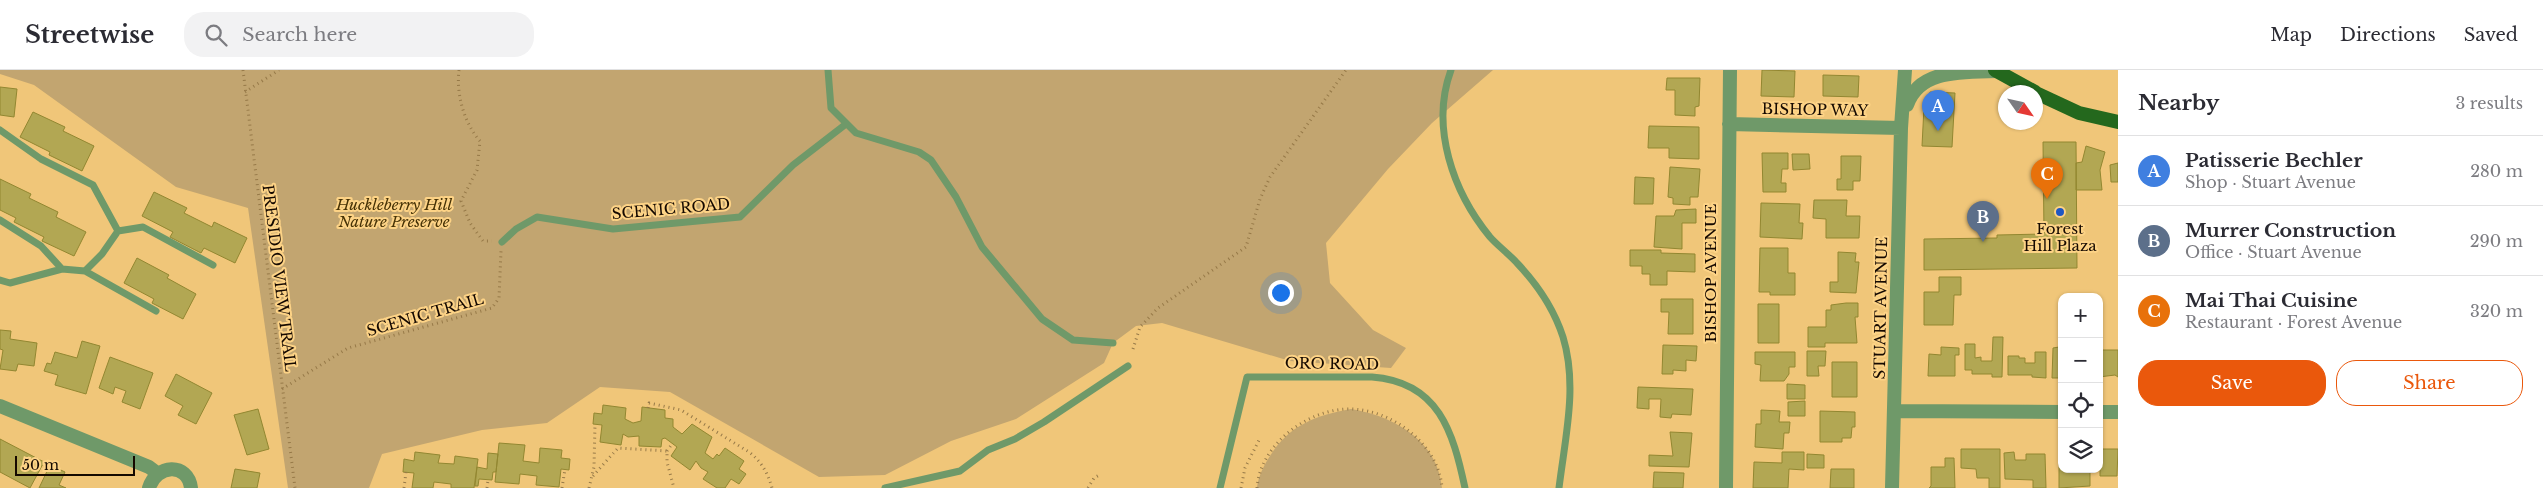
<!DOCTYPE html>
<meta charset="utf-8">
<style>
:root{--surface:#fff;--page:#f2f2f3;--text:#2b2b33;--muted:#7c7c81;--line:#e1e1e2;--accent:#ea580c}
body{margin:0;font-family:"Libre Baskerville",serif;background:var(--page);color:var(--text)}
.controls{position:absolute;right:15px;bottom:15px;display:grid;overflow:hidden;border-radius:10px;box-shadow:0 1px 4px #0004}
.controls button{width:45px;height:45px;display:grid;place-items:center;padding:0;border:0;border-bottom:1px solid var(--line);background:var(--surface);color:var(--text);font:25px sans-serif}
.compass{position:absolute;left:1998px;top:15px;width:45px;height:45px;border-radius:50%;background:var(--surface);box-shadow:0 1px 4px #0004;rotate:124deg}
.scale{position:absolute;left:15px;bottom:12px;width:120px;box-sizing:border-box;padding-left:5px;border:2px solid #150900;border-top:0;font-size:14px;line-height:18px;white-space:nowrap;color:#150900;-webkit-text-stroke:4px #fdd386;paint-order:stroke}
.you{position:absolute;left:1280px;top:222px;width:18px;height:18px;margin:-12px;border:4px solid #fff;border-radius:50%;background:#1a73e8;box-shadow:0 0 0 8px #1a73e833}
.badge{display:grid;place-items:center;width:32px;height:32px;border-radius:50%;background:var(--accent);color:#fff;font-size:16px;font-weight:700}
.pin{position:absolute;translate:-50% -41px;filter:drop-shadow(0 1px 2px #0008)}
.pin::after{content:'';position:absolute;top:26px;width:18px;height:15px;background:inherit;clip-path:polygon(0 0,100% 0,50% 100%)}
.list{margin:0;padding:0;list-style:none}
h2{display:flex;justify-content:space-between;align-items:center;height:65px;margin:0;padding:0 20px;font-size:21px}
h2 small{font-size:16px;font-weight:400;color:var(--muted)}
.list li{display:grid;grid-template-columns:32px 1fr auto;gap:15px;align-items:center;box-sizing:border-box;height:70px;padding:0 20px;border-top:1px solid var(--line)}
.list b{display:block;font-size:19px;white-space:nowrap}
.list p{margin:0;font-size:16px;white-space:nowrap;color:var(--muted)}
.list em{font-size:16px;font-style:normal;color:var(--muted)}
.actions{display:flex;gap:10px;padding:15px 20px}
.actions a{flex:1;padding:11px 0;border:1px solid var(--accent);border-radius:20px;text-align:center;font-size:18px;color:var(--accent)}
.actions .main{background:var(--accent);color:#fff}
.icon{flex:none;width:28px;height:28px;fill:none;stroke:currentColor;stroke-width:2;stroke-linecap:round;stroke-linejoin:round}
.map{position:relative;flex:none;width:2118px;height:418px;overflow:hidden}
header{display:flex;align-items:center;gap:30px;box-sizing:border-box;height:70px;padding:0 25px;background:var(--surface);border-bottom:1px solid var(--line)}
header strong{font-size:24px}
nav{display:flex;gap:28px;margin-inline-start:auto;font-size:18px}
.search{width:350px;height:45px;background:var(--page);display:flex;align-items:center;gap:12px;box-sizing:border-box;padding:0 18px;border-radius:20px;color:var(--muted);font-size:19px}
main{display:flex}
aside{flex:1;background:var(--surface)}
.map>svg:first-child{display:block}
</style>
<header>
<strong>Streetwise</strong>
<div class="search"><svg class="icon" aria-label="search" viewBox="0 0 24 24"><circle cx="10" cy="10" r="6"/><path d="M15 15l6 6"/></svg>Search here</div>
<nav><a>Map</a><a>Directions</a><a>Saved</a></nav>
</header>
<main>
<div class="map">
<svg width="2118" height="418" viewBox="0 0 2118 418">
<rect width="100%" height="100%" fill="#f0c679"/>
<path fill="#c2a570" d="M 0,0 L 1493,0 L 1432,53 L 1388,99 L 1326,173 L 1330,213 L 1373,260 L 1406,278 L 1391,298 L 1290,291 L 1162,253 L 1136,256 L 1113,273 L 1104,293 L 1016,349 L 951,371 L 885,405 L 819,407 L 670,322 L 600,317 L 547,353 L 482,360 L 382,384 L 369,418 L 288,418 L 248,138 L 176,117 L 34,15 L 0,4 Z
M 1351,339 C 1393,346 1438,370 1442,418 L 1257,418 C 1258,407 1264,395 1270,386 C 1289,355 1317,345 1351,339 Z"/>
<path fill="#b2a753" stroke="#928731" d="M 1762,0 L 1795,1 L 1794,27 L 1761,26 Z
M 1823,5 L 1859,6 L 1858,27 L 1823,26 Z
M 1667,8 L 1700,8 L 1699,36 L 1695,37 L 1695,46 L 1675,45 L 1675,20 L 1666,20 Z
M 0,17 L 17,19 L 14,47 L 0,45 Z
M 1930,22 L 1955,23 L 1952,77 L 1922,76 L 1924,37 L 1929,37 Z
M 33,42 L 65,57 L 63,61 L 94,76 L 82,101 L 49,85 L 50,82 L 20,67 Z
M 1649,56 L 1699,57 L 1699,89 L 1669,88 L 1669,78 L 1648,78 Z
M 2043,72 L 2076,72 L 2077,198 L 1924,200 L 1924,169 L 1997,168 L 1997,165 L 2044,164 Z
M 2086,76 L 2105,82 L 2100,100 L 2102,120 L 2076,120 L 2076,93 L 2082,92 Z
M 1762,83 L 1788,83 L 1788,99 L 1782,99 L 1781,113 L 1786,113 L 1786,122 L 1763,122 Z
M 1792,84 L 1809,84 L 1810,99 L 1793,100 Z
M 1841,86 L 1861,86 L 1860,111 L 1853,111 L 1853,120 L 1837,120 L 1837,109 L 1841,109 Z
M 2118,93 L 2118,112 L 2111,112 L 2110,95 Z
M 1670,97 L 1700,99 L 1698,127 L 1690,127 L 1690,135 L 1673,134 L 1673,128 L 1668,127 Z
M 1635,107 L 1654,108 L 1653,134 L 1634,134 Z
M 0,109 L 31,124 L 29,128 L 58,142 L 56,147 L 86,162 L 74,186 L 42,171 L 44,167 L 14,152 L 16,148 L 0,140 Z
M 154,122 L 187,138 L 184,143 L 212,157 L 214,152 L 247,168 L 235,193 L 204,178 L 201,183 L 170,167 L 173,162 L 142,146 Z
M 1814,130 L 1847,130 L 1846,146 L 1860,146 L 1859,168 L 1826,168 L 1826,149 L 1813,148 Z
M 1761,133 L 1800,134 L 1799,153 L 1803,153 L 1802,169 L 1760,167 Z
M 1696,139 L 1696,153 L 1682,153 L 1682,179 L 1654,177 L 1656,146 L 1674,146 L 1676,140 Z
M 1760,178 L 1788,178 L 1788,203 L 1795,203 L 1795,225 L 1770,225 L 1770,222 L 1759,222 Z
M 1630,180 L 1661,180 L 1661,183 L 1695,184 L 1695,202 L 1667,201 L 1667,215 L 1650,215 L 1650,204 L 1642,204 L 1642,196 L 1630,196 Z
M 1838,182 L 1856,183 L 1855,192 L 1859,192 L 1856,223 L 1830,222 L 1830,212 L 1838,212 Z
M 137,188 L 169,205 L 167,208 L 196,224 L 183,249 L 152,233 L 154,229 L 124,213 Z
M 1939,207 L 1961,207 L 1961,225 L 1954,225 L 1953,255 L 1924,255 L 1924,222 L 1939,222 Z
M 1661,229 L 1693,229 L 1693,264 L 1668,264 L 1669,242 L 1661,242 Z
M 1846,233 L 1858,233 L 1858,247 L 1855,247 L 1857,273 L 1825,273 L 1825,277 L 1808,277 L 1808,257 L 1826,257 L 1826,240 L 1831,240 L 1831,235 Z
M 1758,234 L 1779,234 L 1779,273 L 1758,273 Z
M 0,260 L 11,261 L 10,269 L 37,273 L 34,296 L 18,294 L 16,301 L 0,299 L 3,280 L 0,279 Z
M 2059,265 L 2062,265 L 2062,308 L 2052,308 L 2053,278 L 2059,277 Z
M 1993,267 L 2003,267 L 2002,307 L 1992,307 L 1992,304 L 1972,304 L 1972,300 L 1965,300 L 1965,274 L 1975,274 L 1975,288 L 1981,287 L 1981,291 L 1992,291 Z
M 82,271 L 100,276 L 86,324 L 55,315 L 58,305 L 44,301 L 47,293 L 51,294 L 55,282 L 77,288 Z
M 1663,275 L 1697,276 L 1696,291 L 1686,290 L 1686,301 L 1673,300 L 1673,304 L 1662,304 Z
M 1941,277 L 1959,278 L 1959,285 L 1955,285 L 1955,306 L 1928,306 L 1929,284 L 1941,285 Z
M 2099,280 L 2118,280 L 2118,307 L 2115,305 L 2099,307 Z
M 1807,281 L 1826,281 L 1825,296 L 1818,296 L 1819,306 L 1807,306 Z
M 1755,282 L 1795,282 L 1795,297 L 1789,297 L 1789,304 L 1784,311 L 1760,311 L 1761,295 L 1755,294 Z
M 2035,282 L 2046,282 L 2046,308 L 2032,307 L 2032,305 L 2008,305 L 2008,286 L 2019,286 L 2019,288 L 2025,288 L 2025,293 L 2035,293 Z
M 110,287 L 153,303 L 140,339 L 122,332 L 126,321 L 115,317 L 113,324 L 99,318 Z
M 1832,292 L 1857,292 L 1857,327 L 1832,327 Z
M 176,304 L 212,323 L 196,354 L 178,345 L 183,336 L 165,326 Z
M 1787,314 L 1805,315 L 1805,329 L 1787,329 Z
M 1638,317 L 1693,319 L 1691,345 L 1672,344 L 1671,348 L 1660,347 L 1661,329 L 1649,329 L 1649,339 L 1637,338 Z
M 1805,331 L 1805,346 L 1788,346 L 1788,332 Z
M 603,335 L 626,338 L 625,349 L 633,353 L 641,351 L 642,337 L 665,340 L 665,348 L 673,349 L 673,357 L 682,364 L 692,354 L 712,367 L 705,383 L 713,389 L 717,384 L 719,386 L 725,378 L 744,391 L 739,399 L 746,404 L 739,414 L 731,409 L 725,418 L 717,418 L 703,409 L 708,402 L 701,398 L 696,391 L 690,400 L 671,386 L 677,377 L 665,368 L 662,369 L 661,377 L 639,376 L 639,366 L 628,367 L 623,364 L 621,375 L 600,372 L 602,355 L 593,354 L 594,343 L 602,344 Z
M 258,339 L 269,379 L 247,385 L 234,345 Z
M 1761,340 L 1780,341 L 1779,352 L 1790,352 L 1789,363 L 1784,363 L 1783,379 L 1755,377 L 1756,354 L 1761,354 Z
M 1820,341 L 1855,342 L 1855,357 L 1852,357 L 1851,368 L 1842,368 L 1842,372 L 1820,372 Z
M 1670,362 L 1692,363 L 1689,397 L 1649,396 L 1649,385 L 1673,386 Z
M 0,369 L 44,392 L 30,418 L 0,402 Z
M 499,373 L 525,375 L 523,391 L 539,393 L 540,378 L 562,380 L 561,388 L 570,389 L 569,400 L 561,399 L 559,417 L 536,415 L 537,406 L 520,404 L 519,414 L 495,412 Z
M 1961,379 L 2000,379 L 2000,418 L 1989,418 L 1989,408 L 1977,408 L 1976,399 L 1961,398 Z
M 2061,379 L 2062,399 L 2090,399 L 2090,416 L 2059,418 L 2059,380 Z
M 2100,379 L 2118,379 L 2117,406 L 2100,406 Z
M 415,382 L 440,385 L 438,393 L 454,394 L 455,386 L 478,389 L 474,418 L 451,418 L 451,414 L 434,412 L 433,418 L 412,418 L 414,403 L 403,402 L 404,389 L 414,391 Z
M 1782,382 L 1804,382 L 1804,400 L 1789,399 L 1788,418 L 1753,418 L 1754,392 L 1782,393 Z
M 2014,382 L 2015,390 L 2026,390 L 2026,384 L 2045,384 L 2046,418 L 2033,418 L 2033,410 L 2005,409 L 2004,383 Z
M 488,383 L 498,384 L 496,402 L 493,402 L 492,410 L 479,409 L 478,416 L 475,416 L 477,397 L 487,399 Z
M 1807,384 L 1824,385 L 1824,398 L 1807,398 Z
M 1945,388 L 1954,388 L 1955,418 L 1929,418 L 1931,416 L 1931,397 L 1945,397 Z
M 50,395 L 65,402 L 59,415 L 66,418 L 39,418 Z
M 235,399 L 260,403 L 257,418 L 231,418 Z
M 1831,399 L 1854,399 L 1854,418 L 1830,418 Z
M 1654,402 L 1684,403 L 1683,418 L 1653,418 Z"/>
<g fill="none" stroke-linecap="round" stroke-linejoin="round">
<path stroke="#967948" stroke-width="3" stroke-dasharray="1 4" stroke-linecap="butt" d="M 243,0 L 295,418
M 459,0 C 456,24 464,53 480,71 L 477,100 L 461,131 L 470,153 L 483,171 L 492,171
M 245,22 L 279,0
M 1133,279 L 1140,257 L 1158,238 L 1246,177 L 1260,129 L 1270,107 L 1346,0
M 282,319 L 348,278 L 492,238 L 499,228 L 501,181
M 648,338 L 649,333 L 681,340 L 749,382 C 761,391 768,403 772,418
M 667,381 L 672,374
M 593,406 L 618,378 L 667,381 L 667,392 L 674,418
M 404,418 L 406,402
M 487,418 L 488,410
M 562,418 L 565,399
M 589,418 L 594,397 L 595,354
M 1088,418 L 1094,408 L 1101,404
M 1241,418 L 1245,398 L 1260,368
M 1257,418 C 1260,374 1309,338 1351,339 C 1393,340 1439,375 1442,418"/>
<path stroke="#6f9969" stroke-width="7" d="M 828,0 L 831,38 L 856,63 L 919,82 L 931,90 L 956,127 L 982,177 L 1042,249 L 1073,270 L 1113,273
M 1451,0 C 1430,57 1453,122 1490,167 C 1498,176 1509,184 1517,193 C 1537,214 1554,239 1563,267 C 1578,316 1565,368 1559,418
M 0,60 L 41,89 L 93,115 L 118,161 L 143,157 L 213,195
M 0,150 L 41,176 L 62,199
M 502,172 L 516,159 L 537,147 L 613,159 L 740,147 L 793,95 L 846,54
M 85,201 L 156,241
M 0,210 L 10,213 L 62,199 L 85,201 L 102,184 L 118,161
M 885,418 L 960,401 L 988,380 L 1015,369 L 1044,352 L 1128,296
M 1220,418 L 1247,307 L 1372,307 C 1439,312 1453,362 1465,418"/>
<path stroke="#6f9969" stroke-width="14" d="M 1907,35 C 1919,0 1959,2 1997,1
M 1729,54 L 1901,58
M 0,336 L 149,397 L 157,403
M 1895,341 L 2062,342
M 2099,342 L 2118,342
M 149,418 C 156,394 188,392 191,418
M 1726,418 L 1730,0
M 1892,418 L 1901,58 L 1905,0"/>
<path stroke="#24681d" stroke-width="14" d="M 1995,0 L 2035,22
M 2036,23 L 2079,43 L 2118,52"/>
</g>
<circle fill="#1e57c3" stroke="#fdd386" stroke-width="2" cx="2060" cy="142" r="5"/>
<g text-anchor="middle" stroke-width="4" stroke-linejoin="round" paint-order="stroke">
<g font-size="15" fill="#150900" stroke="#fdd386">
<text transform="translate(1815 40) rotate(1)" y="5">BISHOP WAY</text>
<text transform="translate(671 139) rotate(-5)" y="5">SCENIC ROAD</text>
<text transform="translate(1711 203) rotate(-90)" y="5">BISHOP AVENUE</text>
<text transform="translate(279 208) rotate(83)" y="5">PRESIDIO VIEW TRAIL</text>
<text transform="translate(1881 238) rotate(-89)" y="5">STUART AVENUE</text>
<text transform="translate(425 245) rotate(-16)" y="5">SCENIC TRAIL</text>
<text transform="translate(1332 294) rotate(1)" y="5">ORO ROAD</text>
</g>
<g font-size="15" font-style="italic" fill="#463206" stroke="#fdd386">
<text x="394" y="140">Huckleberry Hill<tspan x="394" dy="17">Nature Preserve</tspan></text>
</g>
<g font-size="15" fill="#150900" stroke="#fdd386">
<text x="2060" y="164">Forest<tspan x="2060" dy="17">Hill Plaza</tspan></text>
</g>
</g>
</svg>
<div class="controls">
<button>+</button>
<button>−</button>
<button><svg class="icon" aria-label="locate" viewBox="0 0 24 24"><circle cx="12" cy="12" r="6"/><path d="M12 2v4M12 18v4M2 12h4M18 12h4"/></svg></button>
<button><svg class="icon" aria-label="layers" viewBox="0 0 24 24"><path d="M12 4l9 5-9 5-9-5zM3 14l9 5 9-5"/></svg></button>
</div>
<svg class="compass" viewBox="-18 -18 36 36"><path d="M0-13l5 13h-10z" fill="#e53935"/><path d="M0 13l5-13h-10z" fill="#7c7c81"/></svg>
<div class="scale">50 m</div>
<div class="you"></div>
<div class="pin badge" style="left:1938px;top:61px;background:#3f7fe0">A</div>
<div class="pin badge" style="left:1983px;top:172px;background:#5c6f8a">B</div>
<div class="pin badge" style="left:2047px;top:129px;background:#e8710a">C</div>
</div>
<aside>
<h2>Nearby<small>3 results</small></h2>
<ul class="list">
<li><span class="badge" style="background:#3f7fe0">A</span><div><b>Patisserie Bechler</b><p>Shop · Stuart Avenue</p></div><em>280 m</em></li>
<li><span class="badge" style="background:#5c6f8a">B</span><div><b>Murrer Construction</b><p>Office · Stuart Avenue</p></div><em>290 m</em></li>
<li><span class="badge" style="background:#e8710a">C</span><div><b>Mai Thai Cuisine</b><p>Restaurant · Forest Avenue</p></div><em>320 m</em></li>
</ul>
<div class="actions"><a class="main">Save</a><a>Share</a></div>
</aside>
</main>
